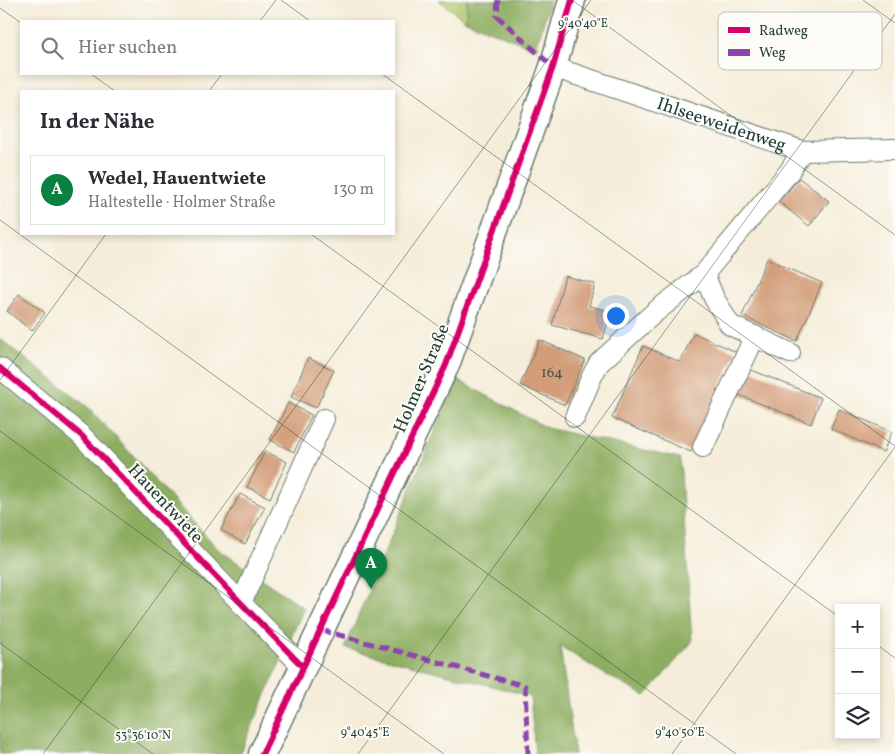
<!DOCTYPE html>
<html lang="de">
<meta charset="utf-8">
<style>
:root{--surface:#fff;--page:#f2f2f3;--text:#2b2b33;--muted:#7c7c81;--line:#e1e1e2;--accent:#0b8043}
body{margin:0;font-family:Vollkorn,serif;background:var(--page);color:var(--text)}
.controls{position:absolute;right:15px;bottom:15px;display:grid;overflow:hidden;border-radius:0px;box-shadow:0 2px 8px #0003}
.controls button{width:45px;height:45px;display:grid;place-items:center;padding:0;border:0;border-bottom:1px solid var(--line);background:var(--surface);color:var(--text);font:25px sans-serif}
.you{position:absolute;left:615px;top:315px;width:18px;height:18px;margin:-12px;border:4px solid #fff;border-radius:50%;background:#1a73e8;box-shadow:0 0 0 8px #1a73e833}
.badge{display:grid;place-items:center;width:32px;height:32px;border-radius:50%;background:var(--accent);color:#fff;font-size:16px;font-weight:700}
.pin{position:absolute;translate:-50% -41px;filter:drop-shadow(0 1px 2px #0008)}
.pin::after{content:'';position:absolute;top:26px;width:18px;height:15px;background:inherit;clip-path:polygon(0 0,100% 0,50% 100%)}
.list{margin:0;padding:0;list-style:none}
h2{display:flex;justify-content:space-between;align-items:center;height:65px;margin:0;padding:0 20px;font-size:21px}
h2 small{font-size:16px;font-weight:400;color:var(--muted)}
.list li{display:grid;grid-template-columns:32px 1fr auto;gap:15px;align-items:center;box-sizing:border-box;height:70px;margin:0 10px 10px;padding:0 10px;border:1px solid var(--line);border-radius:0px}
.list b{display:block;font-size:19px;white-space:nowrap}
.list p{margin:0;font-size:16px;white-space:nowrap;color:var(--muted)}
.list em{font-size:16px;font-style:normal;color:var(--muted)}
.icon{flex:none;width:28px;height:28px;fill:none;stroke:currentColor;stroke-width:2;stroke-linecap:round;stroke-linejoin:round}
.map{position:relative;flex:none;width:895px;height:754px;overflow:hidden}
.search{position:absolute;background:var(--surface);box-shadow:0 2px 8px #0003;left:20px;top:20px;width:375px;height:55px;display:flex;align-items:center;gap:12px;box-sizing:border-box;padding:0 18px;border-radius:0px;color:var(--muted);font-size:19px}
.panel{position:absolute;background:var(--surface);box-shadow:0 2px 8px #0003;left:20px;top:90px;width:375px;height:145px;border-radius:0px}
.map>svg:first-child{display:block}
</style>
<div class="map">
<svg width="895" height="754" viewBox="0 0 895 754">
<rect width="100%" height="100%" fill="#fdfcf7"/>
<filter id="ink" filterUnits="userSpaceOnUse"><feTurbulence type="fractalNoise" baseFrequency=".02" numOctaves="2"/><feDisplacementMap in="SourceGraphic" scale="10" xChannelSelector="R" yChannelSelector="G"/><feConvolveMatrix kernelMatrix="1 2 1 2 8 2 1 2 1" color-interpolation-filters="sRGB"/></filter>
<filter id="wash" filterUnits="userSpaceOnUse"><feTurbulence type="fractalNoise" baseFrequency=".0096" numOctaves="4" result="noise"/><feDisplacementMap in="SourceGraphic" scale="20" xChannelSelector="R" yChannelSelector="G"/><feGaussianBlur stdDeviation="1.12" result="paint"/><feColorMatrix in="noise" values="0 0 0 0 0 0 0 0 0 0 0 0 0 0 0 0 0 1.4 0 .05"/><feComposite in="paint" operator="in"/></filter>
<g filter="url(#wash)">
<rect width="100%" height="100%" fill="#f5edd9"/>
<path fill="#b2c96e" stroke="#688351" d="M 439,0 L 467,0 L 466,21 Z"/>
<path fill="#8dad61" stroke="#56754a" d="M 467,0 L 550,0 L 536,49 L 466,21 Z
M 0,339 L 89,408 L 218,549 L 304,608 L 240,754 L 0,754 Z
M 456,379 L 547,428 L 680,458 L 692,642 L 645,696 L 596,669 L 560,646 L 575,754 L 535,754 L 530,696 L 345,648 Z"/>
<g id="blocks">
<path fill="#d29d78" d="M 799,178 L 829,201 L 809,226 L 779,202 Z
M 767,259 L 822,283 L 797,341 L 742,316 Z
M 565,276 L 595,284 L 589,306 L 611,311 L 603,339 L 552,325 Z
M 19,294 L 45,313 L 32,331 L 7,311 Z
M 694,333 L 736,352 L 691,452 L 612,418 L 643,346 L 680,362 Z
M 540,340 L 585,360 L 565,405 L 520,385 Z
M 308,358 L 334,370 L 316,408 L 291,397 Z
M 744,367 L 821,398 L 811,424 L 734,393 Z
M 288,403 L 312,415 L 294,452 L 270,440 Z
M 839,409 L 892,432 L 883,452 L 831,429 Z
M 265,451 L 287,462 L 270,498 L 247,487 Z
M 240,494 L 265,507 L 245,544 L 221,530 Z"/>
</g>
</g>
<g filter="url(#ink)">
<use href="#blocks" fill-opacity="0" stroke="#6a7b6e" stroke-width="1"/>
<g fill="none" stroke-linecap="round" stroke-linejoin="round">
<defs>
<g id="minor">
<path id="s1" d="M 553,67 L 802,151 L 895,149"/>
<path d="M 704,274 L 714,298 L 730,325 L 790,353"/>
<path d="M 0,368 L 82,436 L 241,603 L 303,667"/>
<path d="M 575,417 L 592,376 L 599,363 L 655,312 L 704,274 L 789,172 L 802,151"/>
<path d="M 703,447 L 755,336"/>
<path d="M 241,603 L 324,419"/>
</g>
<path id="major" d="M 262,754 L 446,365 L 553,67 L 572,0"/>
</defs>
<use href="#minor" stroke="#6a7b6e" stroke-width="22"/>
<use href="#major" stroke="#6a7b6e" stroke-width="29"/>
<use href="#minor" stroke="#fff" stroke-width="20"/>
<use href="#major" stroke="#fff" stroke-width="26"/>
<path stroke="#8e44ad" stroke-width="5" stroke-dasharray="10 5" stroke-linecap="butt" d="M 498,0 L 497,16 L 553,67
M 321,630 L 525,686 L 528,754"/>
<defs>
<path id="cycleway" d="M 0,368 L 82,436 L 241,603 L 303,667
M 262,754 L 446,365 L 553,67 L 572,0"/>
</defs>
<use href="#cycleway" stroke="#fdfcf7" stroke-width="9"/>
<use href="#cycleway" stroke="#d6006c" stroke-width="6"/>
</g>
</g>
<path fill="none" stroke="#1f3d34" stroke-width="1" stroke-opacity="0.45" d="M 281,0 L 310,21M 572,0 L 895,235M 863,0 L 895,23M 0,8 L 21,23M 260,21 L 276,0M 91,74 L 115,91M 382,74 L 895,446M 209,91 L 222,74M 0,220 L 736,754M 311,234 L 839,617M 0,380 L 106,234M 0,431 L 444,754M 0,643 L 153,754M 876,644 L 895,658M 43,754 L 591,0M 358,754 L 895,14M 672,754 L 895,447"/>
<g text-anchor="middle" stroke-width="4" stroke-linejoin="round" paint-order="stroke">
<g font-size="15" fill="#4c5545">
<text x="552" y="377">164</text>
</g>
<g font-size="18" fill="#1f3d34" stroke="#fdfcf7">
<text dy="6" stroke="none"><textPath href="#s1" startOffset="178">Ihlseeweidenweg</textPath></text>
<text transform="translate(421 378) rotate(-67)" y="6">Holmer Straße</text>
<text transform="translate(166 503) rotate(47)" y="6">Hauentwiete</text>
</g>
</g>
<rect x="718" y="12" width="164" height="58" rx="8" fill="#fdfcf7" stroke="#bac3bc" stroke-width="1"/>
<rect x="728" y="27" width="22" height="6" fill="#d6006c"/>
<rect x="728" y="49" width="22" height="7" fill="#8e44ad"/>
<g font-size="14" fill="#1f3d34">
<text x="759" y="35">Radweg</text>
<text x="759" y="57">Weg</text>
</g>
<g font-size="12" text-anchor="middle" fill="#1f3d34" stroke="#fdfcf7" stroke-width="4" stroke-linejoin="round" paint-order="stroke">
<text x="583" y="27">9°40'40"E</text>
<text x="365" y="736">9°40'45"E</text>
<text x="680" y="736">9°40'50"E</text>
<text x="143" y="739">53°36'10"N</text>
</g>
</svg>
<div class="controls">
<button>+</button>
<button>−</button>
<button><svg class="icon" aria-label="layers" viewBox="0 0 24 24"><path d="M12 4l9 5-9 5-9-5zM3 14l9 5 9-5"/></svg></button>
</div>
<div class="you"></div>
<div class="pin badge" style="left:371px;top:589px">A</div>
<div class="search"><svg class="icon" aria-label="search" viewBox="0 0 24 24"><circle cx="10" cy="10" r="6"/><path d="M15 15l6 6"/></svg>Hier suchen</div>
<section class="panel">
<h2>In der Nähe<small></small></h2>
<ul class="list">
<li><span class="badge">A</span><div><b>Wedel, Hauentwiete</b><p>Haltestelle · Holmer Straße</p></div><em>130 m</em></li>
</ul>
</section>
</div>
